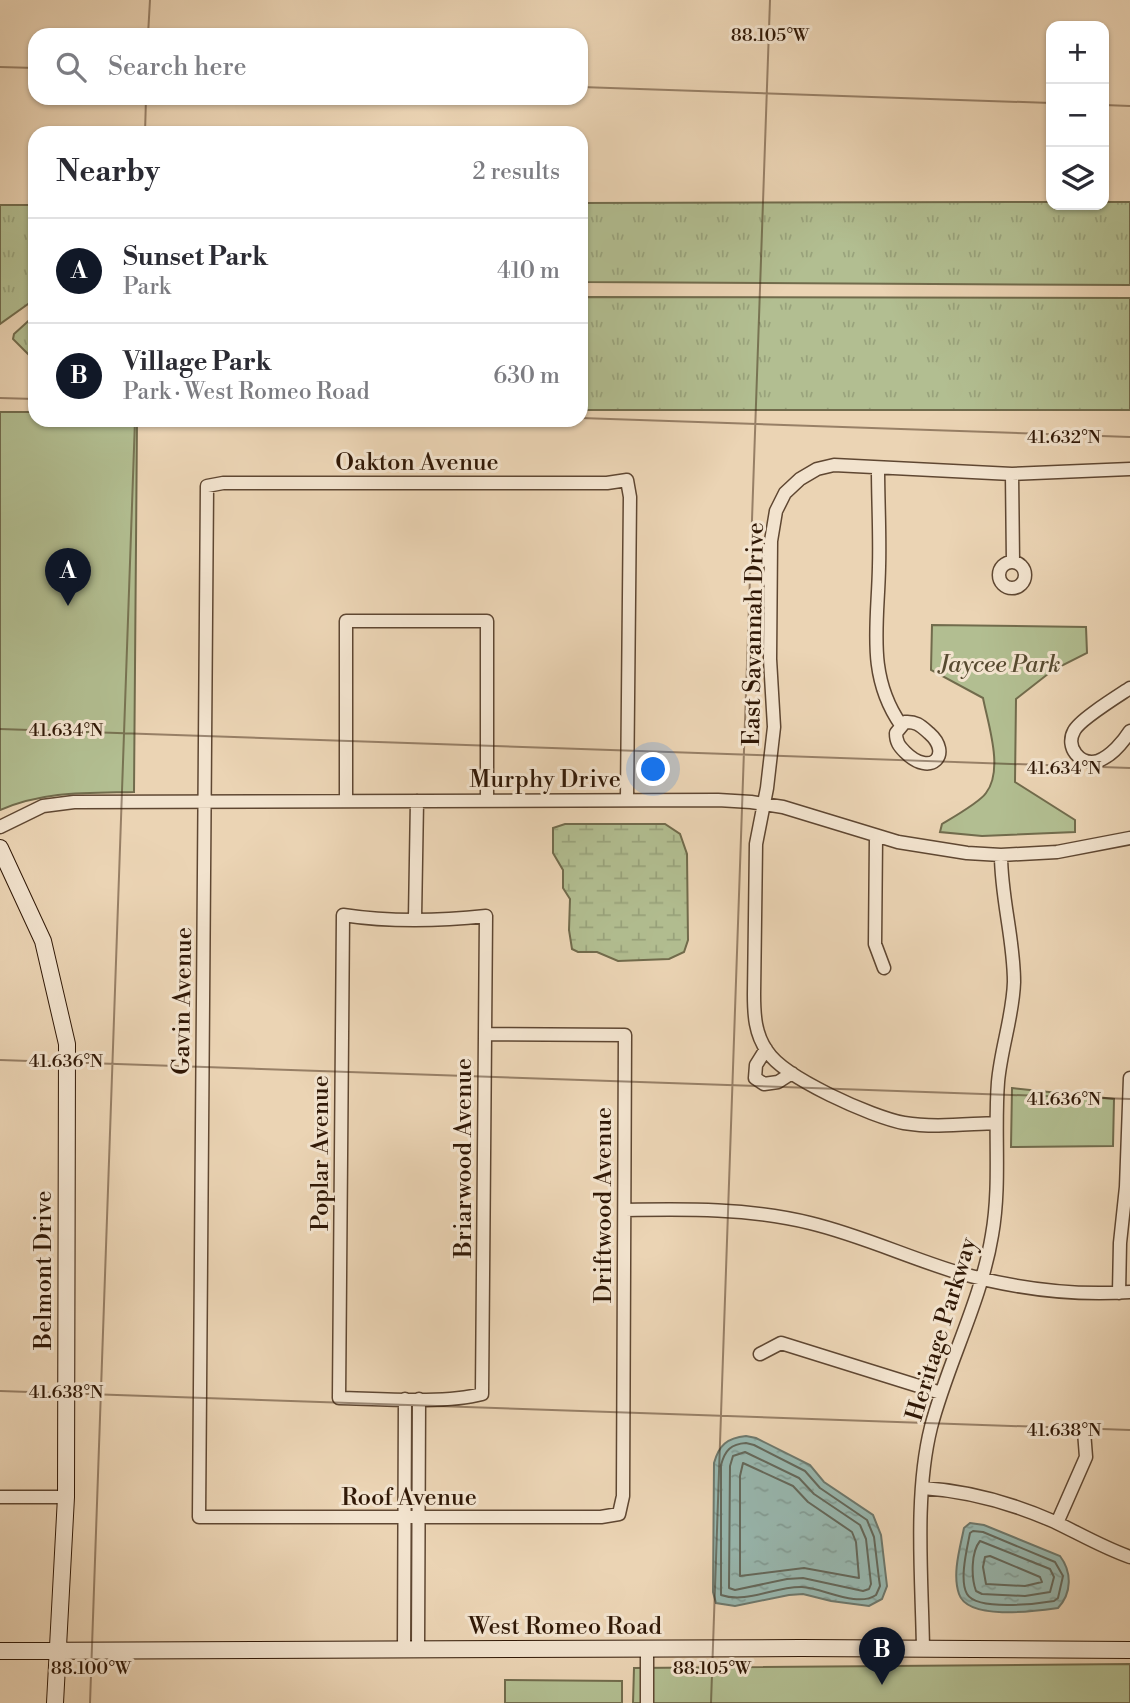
<!DOCTYPE html>
<meta charset="utf-8">
<style>
:root{--surface:#fff;--page:#f2f2f3;--text:#2b2b33;--muted:#7c7c81;--line:#e1e1e2;--accent:#111827}
body{margin:0;font-family:"Libre Bodoni",serif;background:var(--page);color:var(--text)}
.controls{position:absolute;right:21px;top:21px;display:grid;overflow:hidden;border-radius:14px;box-shadow:0 2px 5px #0004}
.controls button{width:63px;height:63px;display:grid;place-items:center;padding:0;border:0;border-bottom:2px solid var(--line);background:var(--surface);color:var(--text);font:35px sans-serif}
.you{position:absolute;left:654px;top:770px;width:24px;height:24px;margin:-18px;border:5px solid #fff;border-radius:50%;background:#1a73e8;box-shadow:0 0 0 10px #1a73e833}
.badge{display:grid;place-items:center;width:46px;height:46px;border-radius:50%;background:var(--accent);color:#fff;font-size:23px;font-weight:700}
.pin{position:absolute;translate:-50% -58px;filter:drop-shadow(0 2px 4px #0008)}
.pin::after{content:'';position:absolute;top:37px;width:24px;height:21px;background:inherit;clip-path:polygon(0 0,100% 0,50% 100%)}
.list{margin:0;padding:0;list-style:none}
h2{display:flex;justify-content:space-between;align-items:center;height:91px;margin:0;padding:0 28px;font-size:30px}
h2 small{font-size:23px;font-weight:400;color:var(--muted)}
.list li{display:grid;grid-template-columns:46px 1fr auto;gap:21px;align-items:center;box-sizing:border-box;height:105px;padding:0 28px;border-top:2px solid var(--line)}
.list b{display:block;font-size:26px;white-space:nowrap}
.list p{margin:0;font-size:23px;white-space:nowrap;color:var(--muted)}
.list em{font-size:23px;font-style:normal;color:var(--muted)}
.icon{flex:none;width:38px;height:38px;fill:none;stroke:currentColor;stroke-width:2;stroke-linecap:round;stroke-linejoin:round}
.map{position:relative;flex:none;width:1130px;height:1703px;overflow:hidden}
.search{position:absolute;background:var(--surface);box-shadow:0 2px 5px #0004;left:28px;top:28px;width:560px;height:77px;display:flex;align-items:center;gap:18px;box-sizing:border-box;padding:0 24px;border-radius:21px;color:var(--muted);font-size:26px}
.panel{position:absolute;background:var(--surface);box-shadow:0 2px 5px #0004;left:28px;top:126px;width:560px;height:301px;border-radius:21px}
.map>svg:first-child{display:block}
</style>
<div class="map">
<svg width="1130" height="1703" viewBox="0 0 1130 1703">
<defs>
<pattern id="grass-tufts" width="24" height="20" patternUnits="userSpaceOnUse" patternTransform="scale(1.75)"><rect width="24" height="20" fill="#b2be91"/><path d="M3 7l-1-3M5 7V3M7 7l1-3M15 17l-1-3M17 17v-4M19 17l1-3" fill="none" stroke="#99a37c"/></pattern>
<pattern id="wetland-marsh" width="20" height="14" patternUnits="userSpaceOnUse" patternTransform="scale(1.75)"><rect width="20" height="14" fill="#b2be91"/><path d="M1 5h8M5 5V1M11 12h8M15 12V8" fill="none" stroke="#99a37c"/></pattern>
<pattern id="water-ripples" width="26" height="14" patternUnits="userSpaceOnUse" patternTransform="scale(1.75)"><rect width="26" height="14" fill="#98b8b0"/><path d="M2 4q2-2 4 0t4 0M15 11q2-2 4 0t4 0" fill="none" stroke="#839d96"/></pattern>
</defs>
<rect width="100%" height="100%" fill="#ebd4b4"/>
<filter id="stains"><feTurbulence type="fractalNoise" baseFrequency=".00286" numOctaves="4"/><feColorMatrix values="0 0 0 0 .2 0 0 0 0 .09 0 0 0 0 .02 0 0 0 .5 -.17"/></filter>
<radialGradient id="worn" r=".72"><stop offset=".6" stop-color="#630" stop-opacity="0"/><stop offset="1" stop-color="#630" stop-opacity=".3"/></radialGradient>
<path fill="url(#grass-tufts)" stroke="#716b4c" stroke-width="2" d="M 1051,202 L 1051,205 L 1104,205 L 1104,202 L 1130,202 L 1130,285 L 581,282 L 581,203 Z
M 0,205 L 35,205 L 35,299 L 0,324 Z
M 581,297 L 1130,298 L 1130,410 L 581,410 Z
M 35,315 L 35,361 L 13,339 L 14,334 Z"/>
<path fill="url(#wetland-marsh)" stroke="#716b4c" stroke-width="2" d="M 565,824 L 665,824 L 680,834 L 687,854 L 688,940 L 684,952 L 669,959 L 618,961 L 597,952 L 578,952 L 572,949 L 569,930 L 570,899 L 563,888 L 563,870 L 553,853 L 553,828 Z"/>
<path fill="#b2be91" stroke="#716b4c" stroke-width="2" d="M 0,412 L 35,412 L 35,420 L 137,420 L 134,792 C 86,793 45,791 0,810 Z
M 932,625 L 1086,627 L 1087,653 L 1053,670 L 1016,699 L 1015,782 L 1075,820 L 1075,832 L 982,836 L 940,832 L 942,824 C 952,818 980,802 986,793 C 1004,770 988,724 983,698 L 931,670 Z
M 1012,1088 L 1114,1099 L 1113,1146 L 1011,1147 Z
M 1130,1664 L 1130,1703 L 633,1703 L 634,1668 Z
M 505,1680 L 622,1681 L 622,1703 L 505,1703 Z"/>
<path fill="url(#water-ripples)" stroke="#6e786c" stroke-width="2" d="M 746,1436 L 756,1438 L 810,1465 L 824,1482 L 873,1515 L 881,1535 L 887,1586 L 882,1599 L 869,1606 L 831,1601 L 803,1594 L 789,1595 L 735,1606 L 716,1603 L 713,1592 L 714,1463 C 719,1445 727,1438 746,1436 Z
M 970,1523 L 984,1525 L 1060,1556 C 1072,1572 1072,1593 1058,1608 C 1036,1611 968,1621 959,1594 C 952,1574 960,1548 964,1528 Z"/>
<g fill="none" stroke-linecap="round" stroke-linejoin="round">
<path stroke="#64685b" stroke-width="2" d="M 746,1443 L 754,1445 L 805,1471 L 820,1488 L 867,1520 L 874,1537 L 879,1579 L 880,1586 L 876,1595 C 857,1608 823,1588 802,1587 C 775,1586 747,1604 721,1595 L 721,1465 C 725,1450 731,1444 746,1443 Z
M 745,1452 L 799,1478 L 814,1494 L 860,1525 L 866,1539 L 871,1584 L 869,1589 L 863,1591 L 803,1578 L 787,1579 L 735,1590 L 729,1588 L 730,1466 L 733,1456 Z
M 743,1463 L 793,1486 L 808,1502 L 852,1532 L 856,1542 L 859,1578 L 804,1568 L 740,1576 L 740,1476 Z
M 973,1531 L 983,1532 L 1055,1562 L 1063,1576 L 1058,1598 L 1054,1601 C 1036,1604 977,1611 967,1594 C 959,1580 967,1549 970,1533 Z
M 980,1541 L 1050,1569 L 1054,1577 L 1050,1592 L 1025,1596 L 982,1594 L 976,1591 C 971,1577 971,1552 980,1541 Z
M 990,1556 L 1040,1577 L 1042,1582 L 1025,1586 L 986,1584 L 983,1567 L 985,1557 Z"/>
<defs>
<path id="street" d="M 878,468 C 878,501 880,534 879,567 C 878,624 866,675 901,725
M 1012,474 L 1013,562
M999 575a13 13 0 1 1 26 0a13 13 0 1 1-26 0Z
M 1130,688 C 1118,696 1079,720 1074,731 C 1065,747 1080,766 1098,761 C 1111,756 1123,742 1130,731
M 905,722 C 916,721 921,726 929,733 C 953,754 931,778 905,752 C 899,746 896,742 896,733 Z
M 346,801 L 346,621 L 487,621 L 487,799
M 0,827 L 43,806 L 74,802 L 718,800 L 751,802 L 783,807 L 898,842 L 967,853 L 1001,855 L 1057,852 L 1130,838
M 876,837 L 875,944 L 884,968
M 343,915 C 389,922 440,921 486,916 L 482,1394 C 444,1404 381,1399 339,1398 Z
M 415,918 L 417,801
M 485,1034 L 625,1035 L 623,1496 L 619,1514 L 601,1517 L 199,1517 L 207,486 L 223,483 L 607,483 L 627,480 L 630,497 L 627,799
M 766,1049 L 756,1065 L 755,1078 L 764,1084 L 778,1082 L 792,1073
M 996,1123 C 966,1124 934,1128 904,1123 C 872,1117 784,1078 767,1051 C 755,1034 754,1015 754,994 L 756,844 L 767,788 L 774,727 L 770,659 L 771,541 L 776,511 L 785,493 L 800,479 L 817,469 L 834,465 L 1012,474 L 1130,469
M 625,1210 C 687,1209 749,1208 810,1223 C 860,1235 907,1257 956,1272 C 1012,1288 1072,1296 1130,1292
M 1119,1293 L 1120,1243 L 1126,1187 L 1130,1078
M 760,1354 L 781,1343 L 941,1393
M 923,1488 C 970,1491 1012,1503 1055,1522 C 1080,1534 1104,1548 1130,1557
M 0,1497 L 66,1497
M 1057,1523 L 1086,1457 L 1084,1431
M 923,1649 C 922,1579 914,1495 931,1427 C 948,1362 981,1302 992,1235 C 1001,1184 994,1133 998,1082 C 1001,1048 1013,1016 1014,982 C 1014,939 1001,898 1001,855
M 404,1650 L 405,1399
M 418,1650 L 419,1399
M 647,1703 L 647,1649"/>
<path id="secondary" d="M 0,848 L 43,941 L 67,1044 L 66,1497 L 55,1703
M 0,1651 L 801,1648 L 1130,1650"/>
</defs>
<use href="#street" stroke="#5f4732" stroke-width="15"/>
<use href="#secondary" stroke="#301806" stroke-width="18"/>
<use href="#street" stroke="#f2e3ce" stroke-width="12"/>
<use href="#secondary" stroke="#f2e3ce" stroke-width="16"/>
</g>
<path fill="none" stroke="#301806" stroke-width="2" stroke-opacity="0.45" d="M 148,35 L 150,0M 0,67 L 35,68M 581,87 L 1051,103M 1104,105 L 1130,106M 145,133 L 146,98M 0,398 L 35,399M 581,418 L 1130,437M 0,729 L 1130,768M 0,1060 L 1130,1099M 0,1391 L 1130,1430M 90,1703 L 135,420M 711,1703 L 770,0"/>
<g text-anchor="middle" stroke-width="6" stroke-linejoin="round" paint-order="stroke">
<g font-size="24" fill="#301806" stroke="#f2e3ce">
<text x="417" y="470">Oakton Avenue</text>
<text transform="translate(753 634) rotate(-89)" y="8">East Savannah Drive</text>
<text x="545" y="787">Murphy Drive</text>
<text transform="translate(182 1001) rotate(-89)" y="8">Gavin Avenue</text>
<text transform="translate(320 1153) rotate(-90)" y="8">Poplar Avenue</text>
<text transform="translate(463 1158) rotate(-90)" y="8">Briarwood Avenue</text>
<text transform="translate(603 1205) rotate(-90)" y="8">Driftwood Avenue</text>
<text transform="translate(43 1270) rotate(-90)" y="8">Belmont Drive</text>
<text transform="translate(941 1329) rotate(-73)" y="8">Heritage Parkway</text>
<text x="409" y="1505">Roof Avenue</text>
<text x="565" y="1634">West Romeo Road</text>
</g>
<g font-size="24" font-style="italic" fill="#574a30" stroke="#f2e3ce">
<text x="1000" y="672">Jaycee Park</text>
</g>
</g>
<g font-size="18" text-anchor="middle" fill="#301806" stroke="#f2e3ce" stroke-width="6" stroke-linejoin="round" paint-order="stroke">
<text x="770" y="41">88.105°W</text>
<text x="1064" y="443">41.632°N</text>
<text x="66" y="736">41.634°N</text>
<text x="1064" y="774">41.634°N</text>
<text x="66" y="1067">41.636°N</text>
<text x="1064" y="1105">41.636°N</text>
<text x="66" y="1398">41.638°N</text>
<text x="1064" y="1436">41.638°N</text>
<text x="91" y="1674">88.100°W</text>
<text x="712" y="1674">88.105°W</text>
</g>
<rect width="100%" height="100%" filter="url(#stains)"/>
<rect width="100%" height="100%" fill="url(#worn)"/>
</svg>
<div class="controls">
<button>+</button>
<button>−</button>
<button><svg class="icon" aria-label="layers" viewBox="0 0 24 24"><path d="M12 4l9 5-9 5-9-5zM3 14l9 5 9-5"/></svg></button>
</div>
<div class="you"></div>
<div class="pin badge" style="left:68px;top:606px">A</div>
<div class="pin badge" style="left:882px;top:1685px">B</div>
<div class="search"><svg class="icon" aria-label="search" viewBox="0 0 24 24"><circle cx="10" cy="10" r="6"/><path d="M15 15l6 6"/></svg>Search here</div>
<section class="panel">
<h2>Nearby<small>2 results</small></h2>
<ul class="list">
<li><span class="badge">A</span><div><b>Sunset Park</b><p>Park</p></div><em>410 m</em></li>
<li><span class="badge">B</span><div><b>Village Park</b><p>Park · West Romeo Road</p></div><em>630 m</em></li>
</ul>
</section>
</div>
